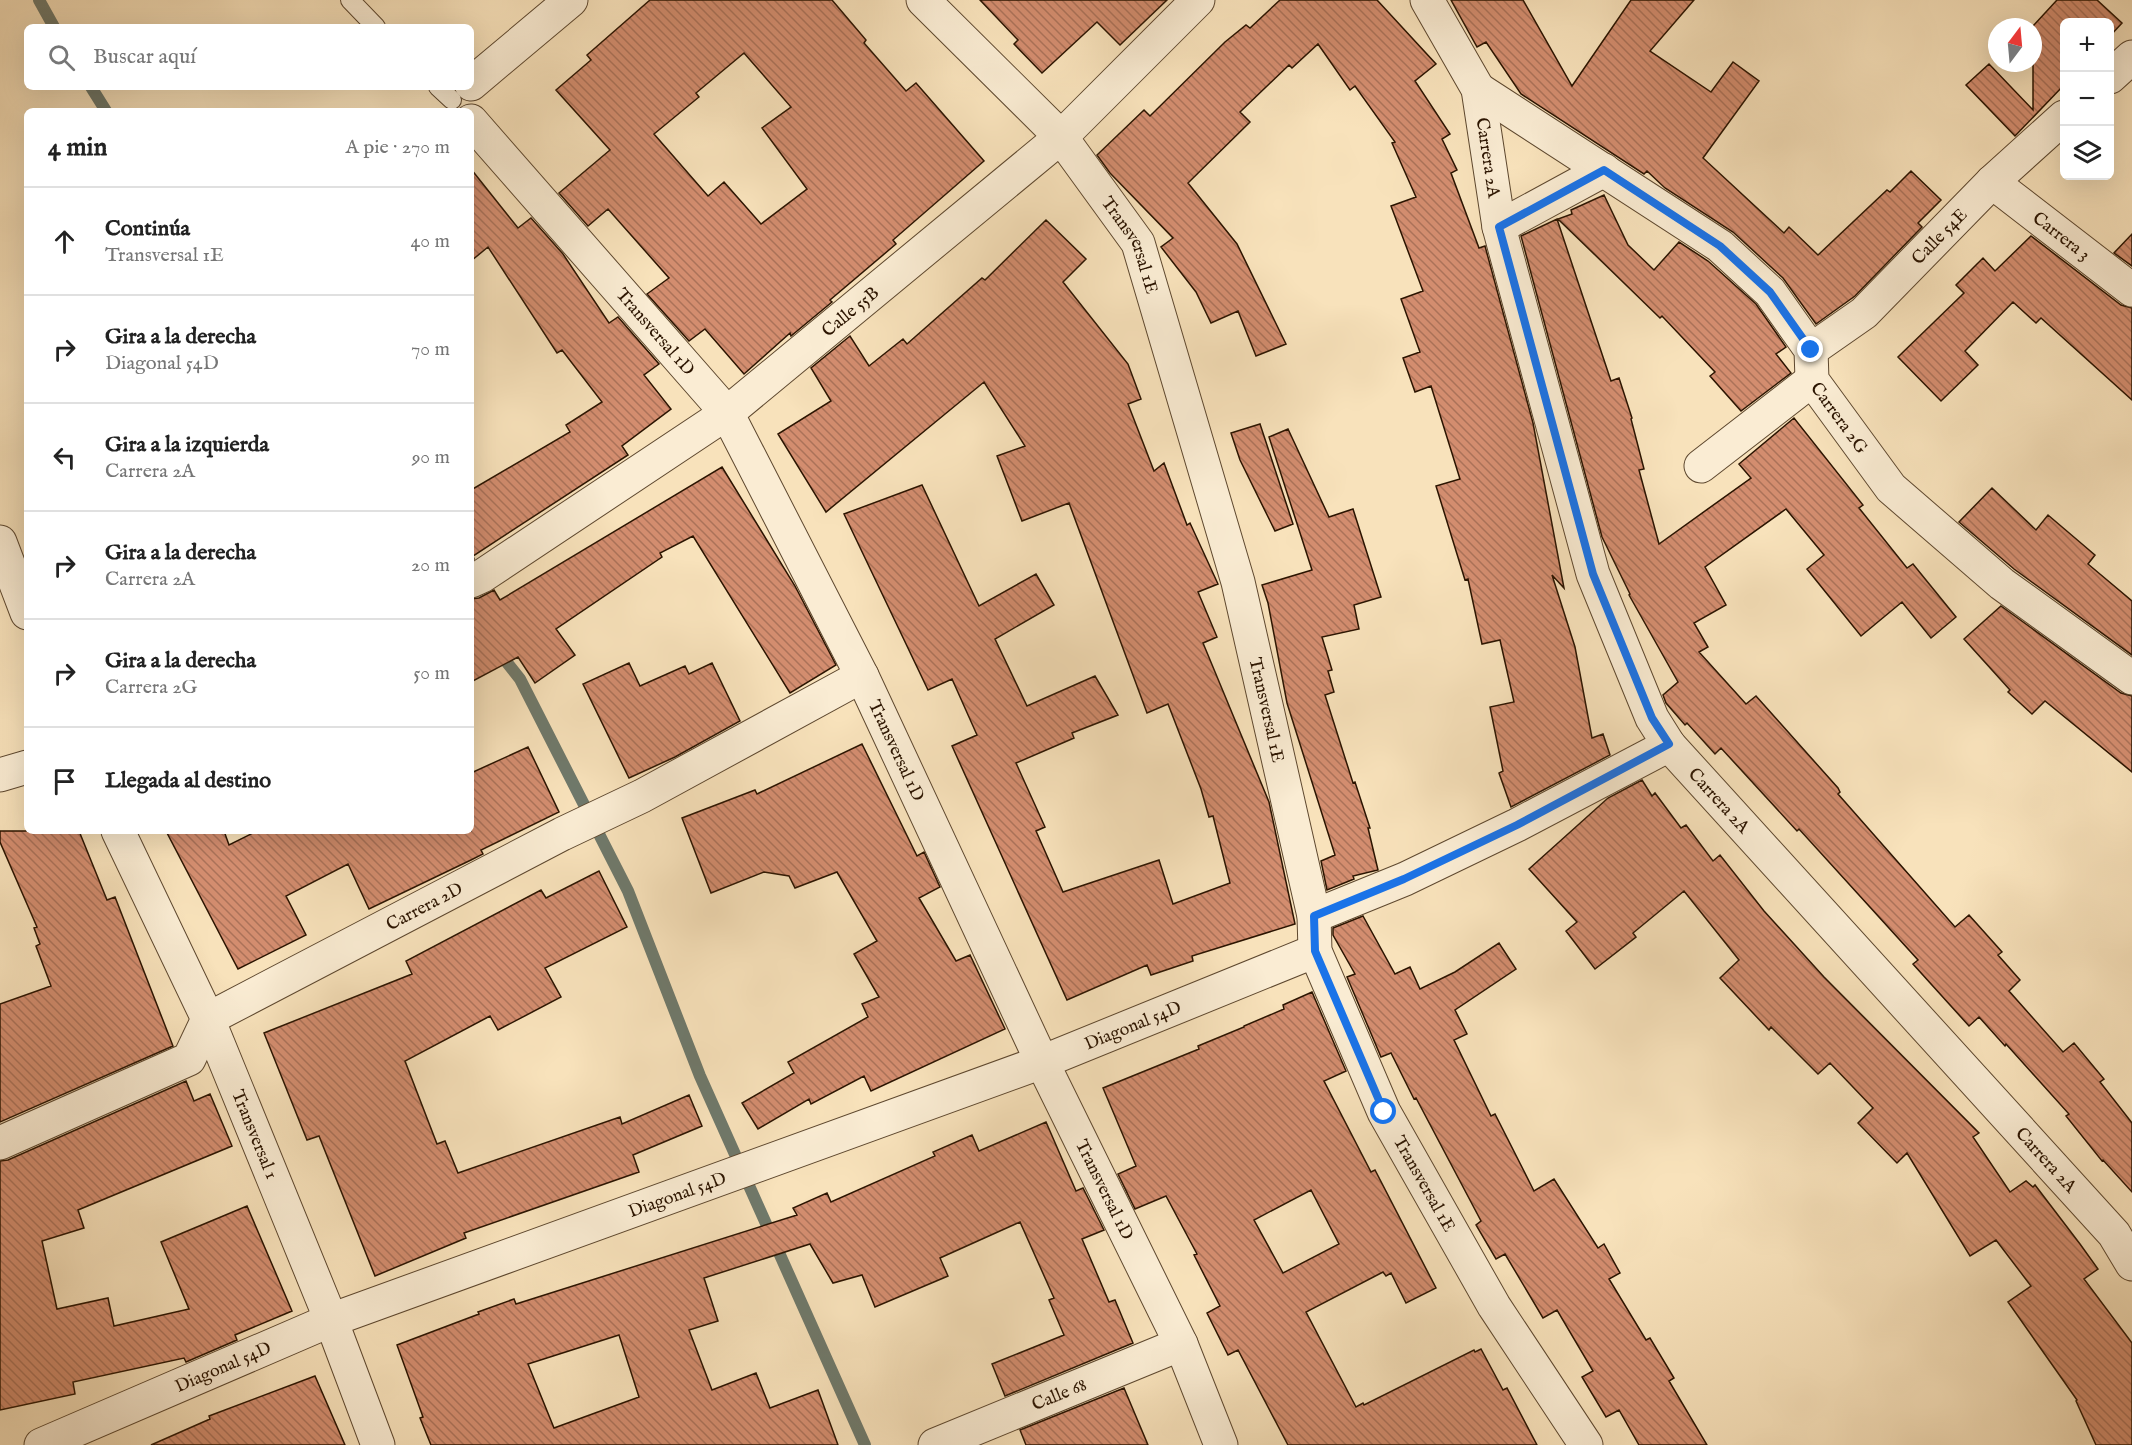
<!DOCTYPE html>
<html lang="es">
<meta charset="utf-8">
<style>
:root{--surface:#fff;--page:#f2f2f2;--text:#222;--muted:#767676;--line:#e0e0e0}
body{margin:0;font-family:"IM FELL English",serif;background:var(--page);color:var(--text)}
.controls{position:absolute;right:18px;top:18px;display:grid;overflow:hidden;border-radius:9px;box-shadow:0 6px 24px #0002}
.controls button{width:54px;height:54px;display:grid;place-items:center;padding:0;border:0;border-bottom:2px solid var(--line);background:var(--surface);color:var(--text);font:30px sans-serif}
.compass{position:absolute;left:1988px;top:18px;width:54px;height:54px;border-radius:50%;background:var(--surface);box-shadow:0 6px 24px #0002;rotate:16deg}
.stop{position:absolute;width:18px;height:18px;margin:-14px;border:4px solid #1a73e8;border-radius:50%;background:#fff}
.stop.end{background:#1a73e8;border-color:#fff;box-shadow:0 2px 6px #0008}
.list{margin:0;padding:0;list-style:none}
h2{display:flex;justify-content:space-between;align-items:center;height:78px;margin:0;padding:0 24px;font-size:26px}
h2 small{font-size:20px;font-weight:400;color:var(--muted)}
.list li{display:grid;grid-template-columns:39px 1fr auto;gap:18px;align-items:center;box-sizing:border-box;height:108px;padding:0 24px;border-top:2px solid var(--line)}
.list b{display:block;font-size:22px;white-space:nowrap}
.list p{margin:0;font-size:20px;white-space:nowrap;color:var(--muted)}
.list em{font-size:20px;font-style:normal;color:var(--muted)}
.icon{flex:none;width:33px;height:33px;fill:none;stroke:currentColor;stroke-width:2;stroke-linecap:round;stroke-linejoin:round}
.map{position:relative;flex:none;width:2132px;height:1445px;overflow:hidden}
.search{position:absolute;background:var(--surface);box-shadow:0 6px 24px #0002;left:24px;top:24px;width:450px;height:66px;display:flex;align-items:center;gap:15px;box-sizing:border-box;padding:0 21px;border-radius:9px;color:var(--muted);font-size:22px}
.panel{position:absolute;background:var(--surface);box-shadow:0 6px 24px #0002;left:24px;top:108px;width:450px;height:726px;border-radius:9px}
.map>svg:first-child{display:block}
</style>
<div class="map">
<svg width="2132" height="1445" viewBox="0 0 2132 1445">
<defs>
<pattern id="building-back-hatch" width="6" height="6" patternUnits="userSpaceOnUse" patternTransform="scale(1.5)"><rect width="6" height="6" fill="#d38d6f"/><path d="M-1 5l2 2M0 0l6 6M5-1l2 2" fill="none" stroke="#ab7259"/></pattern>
</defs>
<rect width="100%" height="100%" fill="#f8e2bb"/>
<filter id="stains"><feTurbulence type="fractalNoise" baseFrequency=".00333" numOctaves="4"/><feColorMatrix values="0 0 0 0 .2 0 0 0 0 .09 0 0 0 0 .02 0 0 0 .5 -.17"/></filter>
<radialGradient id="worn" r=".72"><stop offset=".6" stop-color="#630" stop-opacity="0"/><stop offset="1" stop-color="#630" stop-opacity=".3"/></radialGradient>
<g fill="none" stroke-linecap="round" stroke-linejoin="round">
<path stroke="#6f796b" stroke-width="12" d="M 39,0 L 54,27
M 91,87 L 106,111
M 497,650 L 520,679 L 628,891 L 700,1076 L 865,1445"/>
</g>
<path fill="url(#building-back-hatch)" stroke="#2b1400" stroke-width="1.5" fill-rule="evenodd" d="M 650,0 L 832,0 L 866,40 L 864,43 L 906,91 L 916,83 L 984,161 L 893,240 L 896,244 L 830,300 L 832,302 L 791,336 L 790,333 L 744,374 L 705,329 L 689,341 L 647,294 L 669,278 L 608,209 L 588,226 L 559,193 L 610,150 L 556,90 L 591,60 L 587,55 ZM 744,53 L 791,107 L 762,128 L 807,189 L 761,224 L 724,182 L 708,196 L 654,134 L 699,97 L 696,93 Z
M 980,0 L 1167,0 L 1120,45 L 1097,22 L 1042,73 L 1014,44 L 1018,40 Z
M 1280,0 L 1377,0 L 1436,64 L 1415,81 L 1450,134 L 1442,139 L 1457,170 L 1451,173 L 1479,248 L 1485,246 L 1533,423 L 1564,588 L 1552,575 L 1575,647 L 1592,738 L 1603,734 L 1610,755 L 1511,807 L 1499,773 L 1503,771 L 1490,707 L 1514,702 L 1500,640 L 1482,644 L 1468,579 L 1465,580 L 1436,486 L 1460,479 L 1431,386 L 1415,392 L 1403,358 L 1420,352 L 1401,299 L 1423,291 L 1391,206 L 1416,197 L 1392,143 L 1395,142 L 1355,86 L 1350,90 L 1318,44 L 1292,68 L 1289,65 L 1240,112 L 1250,122 L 1188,183 L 1237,244 L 1286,344 L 1256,356 L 1238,311 L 1211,323 L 1196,292 L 1161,247 L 1173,238 L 1110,173 L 1097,155 L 1144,110 L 1150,116 L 1225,42 L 1246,25 L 1250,28 Z
M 1451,0 L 1523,0 L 1572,86 L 1631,0 L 1694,0 L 1650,51 L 1711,92 L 1733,62 L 1759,81 L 1703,158 L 1784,233 L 1789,227 L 1818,255 L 1887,190 L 1890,192 L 1911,171 L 1941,200 L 1918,223 L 1922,227 L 1855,296 L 1816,324 L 1783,278 L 1733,232 L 1665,188 L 1647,171 L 1644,174 L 1521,94 L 1486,42 L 1477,47 Z
M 2057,0 L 2097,0 L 2122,23 L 2109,37 L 2109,22 L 2064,22 L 2064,85 L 2015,136 L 1966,85 L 1989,64 L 2033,110 L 2033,26 Z
M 471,169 L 518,228 L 531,218 L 563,254 L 609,323 L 618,317 L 659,364 L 644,375 L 671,409 L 622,446 L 628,455 L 473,556 L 474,559 L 471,560 L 471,490 L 570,432 L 566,425 L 602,402 L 562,350 L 557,353 L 488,247 L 471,261 Z
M 1604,195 L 1628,245 L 1654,270 L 1679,242 L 1708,261 L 1756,304 L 1786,347 L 1776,354 L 1791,373 L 1741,411 L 1710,376 L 1715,372 L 1662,316 L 1660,318 L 1558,219 L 1572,214 L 1571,210 Z
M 1557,219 L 1611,381 L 1619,378 L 1632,418 L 1631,419 L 1644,469 L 1639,470 L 1659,544 L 1751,478 L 1739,464 L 1794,418 L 1863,505 L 1859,508 L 1907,568 L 1913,564 L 1956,617 L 1931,638 L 1902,602 L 1861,636 L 1807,569 L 1824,555 L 1786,509 L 1705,567 L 1726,605 L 1694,623 L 1708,647 L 1699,652 L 1746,704 L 1756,696 L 1838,788 L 1840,792 L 1838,794 L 1955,927 L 1969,915 L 2002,952 L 1998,955 L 2020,980 L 2009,991 L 2063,1052 L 2074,1043 L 2104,1079 L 2100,1082 L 2132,1123 L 2132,1192 L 2103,1160 L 2102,1161 L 2066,1116 L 2069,1114 L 2006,1044 L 2005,1046 L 1979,1017 L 1969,1026 L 1913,964 L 1918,960 L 1799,829 L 1797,831 L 1721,748 L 1715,754 L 1687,723 L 1685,725 L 1666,703 L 1663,695 L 1678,682 L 1629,595 L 1630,594 L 1602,537 L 1521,236 Z
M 1046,220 L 1086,259 L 1063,282 L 1128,364 L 1141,399 L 1128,404 L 1154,471 L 1164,463 L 1187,525 L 1190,523 L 1218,584 L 1198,592 L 1217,637 L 1203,643 L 1269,802 L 1295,924 L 1192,956 L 1193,961 L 1151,975 L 1147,965 L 1067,1000 L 952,746 L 977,735 L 952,679 L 928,690 L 844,514 L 922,485 L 979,606 L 1036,574 L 1054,605 L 995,639 L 1027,706 L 1095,676 L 1118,715 L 1072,733 L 1074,738 L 1016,763 L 1045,827 L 1036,831 L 1063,892 L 1159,860 L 1173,904 L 1230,883 L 1213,816 L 1209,817 L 1201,789 L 1168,704 L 1147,713 L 1069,503 L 1022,521 L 997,456 L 1025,446 L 984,382 L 826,512 L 778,434 L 831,401 L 811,368 L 850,336 L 869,366 L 903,339 L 907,344 L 982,278 L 985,280 Z
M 2132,234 L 2132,266 L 2114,253 Z
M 2031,236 L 2121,305 L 2132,308 L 2132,400 L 2041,318 L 2036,323 L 2013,302 L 1965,351 L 1978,365 L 1941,401 L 1898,357 L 1964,293 L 1956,285 L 1983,258 L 1995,271 Z
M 1260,424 L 1293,524 L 1275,531 L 1240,460 L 1231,433 Z
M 1288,429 L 1329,517 L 1353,509 L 1381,597 L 1354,605 L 1359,629 L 1322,637 L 1332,670 L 1328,671 L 1334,692 L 1325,695 L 1353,783 L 1355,782 L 1370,828 L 1368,828 L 1378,870 L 1353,876 L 1354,879 L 1327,890 L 1321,861 L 1335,855 L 1287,703 L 1268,603 L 1262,585 L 1312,570 L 1269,437 Z
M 722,467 L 795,586 L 836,665 L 790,693 L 693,536 L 660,553 L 662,557 L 556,629 L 575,655 L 535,683 L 518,657 L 471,682 L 471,599 L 479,598 L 494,590 L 500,600 Z
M 1992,488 L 2036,530 L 2048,515 L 2095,555 L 2088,564 L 2132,601 L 2132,655 L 2014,569 L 1959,522 Z
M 2001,606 L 2121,693 L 2132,696 L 2132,772 L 2045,701 L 2032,714 L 2008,692 L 2010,690 L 1964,639 Z
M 629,663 L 640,686 L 685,666 L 689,674 L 712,663 L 740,721 L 675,757 L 629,778 L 583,684 Z
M 862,744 L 917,856 L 924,852 L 940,887 L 919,898 L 956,961 L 970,955 L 1005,1029 L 871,1091 L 864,1076 L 811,1104 L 809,1099 L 758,1129 L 742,1103 L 794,1073 L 788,1062 L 868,1017 L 862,1004 L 879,997 L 854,954 L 877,941 L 837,872 L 795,888 L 789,876 L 764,872 L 711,893 L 682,818 L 755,790 L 757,794 Z
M 528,747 L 559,812 L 481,850 L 483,854 L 471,860 L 369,909 L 348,864 L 286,896 L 306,935 L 238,969 L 166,831 L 224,831 L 229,845 L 257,831 L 471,831 L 471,773 Z
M 1642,780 L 1652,796 L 1655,793 L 1681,828 L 1686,825 L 1713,861 L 1720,855 L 1764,911 L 1824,977 L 1979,1133 L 1973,1137 L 2010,1192 L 2026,1181 L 2033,1187 L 2035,1185 L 2080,1244 L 2098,1269 L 2084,1279 L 2132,1343 L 2132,1445 L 2096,1445 L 2076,1401 L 2077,1400 L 2008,1302 L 2031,1286 L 1996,1240 L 1970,1256 L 1907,1153 L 1897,1163 L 1858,1123 L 1873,1108 L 1830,1063 L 1818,1074 L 1771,1027 L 1769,1030 L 1720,978 L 1739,960 L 1684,891 L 1633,933 L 1636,937 L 1595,969 L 1566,931 L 1577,922 L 1529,869 L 1608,798 Z
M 0,831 L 79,831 L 107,900 L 115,897 L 173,1046 L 0,1122 L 0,1004 L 51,986 L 36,946 L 40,944 L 34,928 L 37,927 L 0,842 Z
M 599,871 L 627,927 L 545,968 L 561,997 L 498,1030 L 490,1016 L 405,1061 L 437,1144 L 445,1141 L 458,1173 L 620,1117 L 622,1124 L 689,1095 L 702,1126 L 633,1155 L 639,1172 L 464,1233 L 466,1238 L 375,1276 L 319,1136 L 307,1140 L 264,1033 L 412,974 L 406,961 L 541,890 L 546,898 Z
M 1363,916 L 1395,974 L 1410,967 L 1420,989 L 1455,972 L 1499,943 L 1516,969 L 1455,1010 L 1467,1034 L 1454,1040 L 1491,1116 L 1495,1114 L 1534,1191 L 1554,1179 L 1598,1248 L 1604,1244 L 1620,1273 L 1609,1279 L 1646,1340 L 1650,1338 L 1674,1378 L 1669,1381 L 1707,1445 L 1639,1445 L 1619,1410 L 1606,1417 L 1582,1377 L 1593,1371 L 1557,1310 L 1543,1318 L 1505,1254 L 1496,1259 L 1476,1225 L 1481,1221 L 1416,1098 L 1414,1099 L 1391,1053 L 1381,1057 L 1347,977 L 1355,974 L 1333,935 L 1333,928 Z
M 1312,992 L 1346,1071 L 1324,1081 L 1371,1172 L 1375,1170 L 1436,1288 L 1406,1303 L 1391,1273 L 1386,1276 L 1383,1272 L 1306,1312 L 1356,1407 L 1363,1403 L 1364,1405 L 1474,1350 L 1475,1352 L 1481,1349 L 1503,1390 L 1507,1388 L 1537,1445 L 1288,1445 L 1238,1350 L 1228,1355 L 1207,1313 L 1220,1306 L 1194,1255 L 1197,1254 L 1166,1196 L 1135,1209 L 1118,1174 L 1136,1166 L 1103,1088 L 1199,1049 L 1198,1046 L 1244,1027 L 1244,1026 L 1284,1009 L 1283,1005 ZM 1311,1190 L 1339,1244 L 1283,1273 L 1254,1220 Z
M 186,1081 L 194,1101 L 210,1094 L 232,1146 L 78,1210 L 84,1228 L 42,1241 L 57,1309 L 108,1298 L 114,1326 L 189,1309 L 161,1242 L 247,1206 L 292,1311 L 235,1335 L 237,1340 L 186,1362 L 184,1358 L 73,1382 L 75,1394 L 0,1410 L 0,1161 L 8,1160 Z
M 1046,1122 L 1076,1191 L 1083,1188 L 1104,1230 L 1082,1239 L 1109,1302 L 1115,1300 L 1133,1343 L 1005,1396 L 992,1364 L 1064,1335 L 1049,1300 L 1054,1298 L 1020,1222 L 940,1258 L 948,1276 L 875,1307 L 862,1275 L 833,1283 L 810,1244 L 704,1278 L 718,1321 L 689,1330 L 712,1390 L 756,1373 L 770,1408 L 818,1390 L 838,1445 L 431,1445 L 420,1418 L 423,1417 L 397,1345 L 479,1314 L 478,1312 L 514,1299 L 516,1304 L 797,1215 L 793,1208 L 827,1193 L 831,1202 L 935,1156 L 933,1152 L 972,1135 L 979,1151 ZM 619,1335 L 639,1397 L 554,1428 L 528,1364 Z
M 315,1376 L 345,1445 L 151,1445 L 210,1419 L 209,1416 Z
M 1124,1388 L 1148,1445 L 1026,1445 L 1020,1430 Z"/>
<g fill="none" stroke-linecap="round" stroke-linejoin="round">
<defs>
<path id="service" d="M 350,0 L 376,27
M 438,87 L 452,100"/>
<g id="minor">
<path id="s1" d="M 923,0 L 1061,137 L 1138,243 L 1238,582 L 1314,916 L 1315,951 L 1384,1112 L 1494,1306 L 1586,1445"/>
<path id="s2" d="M 1427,0 L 1478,89 L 1499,227 L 1593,574 L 1652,718 L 1669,745 L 2114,1234 L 2132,1264"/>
<path d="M 2110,77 L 2132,57"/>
<path d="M 471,84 L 571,0"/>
<path id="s3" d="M 1478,89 L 1720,246 L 1770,292 L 1811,350 L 1812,380 L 1891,488 L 2002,584 L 2132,678"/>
<path id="s4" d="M 471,121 L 727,413 L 862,676 L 1042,1062 L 1181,1344 L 1221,1445"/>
<path id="s5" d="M 1992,182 L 2132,290"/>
<path d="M 1499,227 L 1604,170"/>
<path id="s6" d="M 1811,350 L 1864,313 L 1992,182 L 2064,117"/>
<path d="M 1701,466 L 1812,380"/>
<path d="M 0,542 L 27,613"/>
<path id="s7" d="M 471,581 L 482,576 L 727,413 L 1061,137 L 1198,0"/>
<path d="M 0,775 L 27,767"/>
<path id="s8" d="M 118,831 L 208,1019 L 331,1320 L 378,1445"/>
<path d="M 1314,916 L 1405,879 L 1517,825 L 1669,745"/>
<path id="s9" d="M 0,1143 L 189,1059 L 208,1019 L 562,834 L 642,796 L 862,676"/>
<path id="s10" d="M 41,1445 L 331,1320 L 1042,1062 L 1315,951"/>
<path id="s11" d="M 935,1445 L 1181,1344"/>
</g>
</defs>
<use href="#service" stroke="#5e482f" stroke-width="20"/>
<use href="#minor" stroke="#5e482f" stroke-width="35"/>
<use href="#service" stroke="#faecd3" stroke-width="18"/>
<use href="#minor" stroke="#faecd3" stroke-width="33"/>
</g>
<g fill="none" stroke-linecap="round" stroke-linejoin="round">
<path stroke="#1a73e8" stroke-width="8" d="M 1384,1112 L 1315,951 L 1314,916 L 1404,879 L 1517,825 L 1669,744 L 1652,718 L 1593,574 L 1499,227 L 1604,170 L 1720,246 L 1770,292 L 1811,350"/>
</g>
<g text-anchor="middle" stroke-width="4.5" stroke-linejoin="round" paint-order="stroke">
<g font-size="18" fill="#2b1400" stroke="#faecd3">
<text dy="6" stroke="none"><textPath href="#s2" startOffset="172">Carrera 2A</textPath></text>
<text dy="6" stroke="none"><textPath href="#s6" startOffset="172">Calle 54E</textPath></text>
<text dy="6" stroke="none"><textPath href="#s5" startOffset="88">Carrera 3</textPath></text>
<text dy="6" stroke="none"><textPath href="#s1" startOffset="324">Transversal 1E</textPath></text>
<text dy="6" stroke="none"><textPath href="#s7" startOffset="466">Calle 55B</textPath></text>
<text dy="6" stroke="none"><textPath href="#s4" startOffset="280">Transversal 1D</textPath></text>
<text dy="6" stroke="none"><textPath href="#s3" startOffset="504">Carrera 2G</textPath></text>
<text dy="6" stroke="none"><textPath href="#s1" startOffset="810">Transversal 1E</textPath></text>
<text dy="6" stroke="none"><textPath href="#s4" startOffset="766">Transversal 1D</textPath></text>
<text dy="6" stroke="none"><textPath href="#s2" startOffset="864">Carrera 2A</textPath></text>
<text dy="6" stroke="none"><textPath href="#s9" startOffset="495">Carrera 2D</textPath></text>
<text dy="6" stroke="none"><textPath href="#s10" startOffset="1170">Diagonal 54D</textPath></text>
<text dy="6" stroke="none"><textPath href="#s8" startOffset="333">Transversal 1</textPath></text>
<text dy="6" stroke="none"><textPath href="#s2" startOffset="1350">Carrera 2A</textPath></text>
<text dy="6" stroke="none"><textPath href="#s1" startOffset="1314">Transversal 1E</textPath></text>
<text dy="6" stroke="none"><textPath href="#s4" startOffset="1252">Transversal 1D</textPath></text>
<text dy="6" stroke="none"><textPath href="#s10" startOffset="684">Diagonal 54D</textPath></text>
<text dy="6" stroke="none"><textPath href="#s10" startOffset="198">Diagonal 54D</textPath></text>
<text dy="6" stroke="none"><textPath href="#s11" startOffset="134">Calle 68</textPath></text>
</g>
</g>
<rect width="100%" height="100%" filter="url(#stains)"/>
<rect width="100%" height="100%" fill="url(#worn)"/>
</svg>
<div class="controls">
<button>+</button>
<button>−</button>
<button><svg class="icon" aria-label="layers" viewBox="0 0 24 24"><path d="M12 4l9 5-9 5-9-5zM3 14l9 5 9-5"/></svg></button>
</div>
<svg class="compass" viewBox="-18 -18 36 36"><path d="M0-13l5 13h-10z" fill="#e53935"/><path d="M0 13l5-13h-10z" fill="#767676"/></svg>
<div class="stop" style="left:1384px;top:1112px"></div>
<div class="stop end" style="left:1811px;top:350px"></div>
<div class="search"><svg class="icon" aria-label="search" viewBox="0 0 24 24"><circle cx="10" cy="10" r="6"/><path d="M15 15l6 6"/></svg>Buscar aquí</div>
<section class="panel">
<h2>4 min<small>A pie · 270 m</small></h2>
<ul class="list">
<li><svg class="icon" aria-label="ahead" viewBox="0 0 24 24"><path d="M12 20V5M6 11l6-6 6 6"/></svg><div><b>Continúa</b><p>Transversal 1E</p></div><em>40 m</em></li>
<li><svg class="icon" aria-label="right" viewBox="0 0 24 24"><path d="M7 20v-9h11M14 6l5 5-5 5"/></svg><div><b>Gira a la derecha</b><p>Diagonal 54D</p></div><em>70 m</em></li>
<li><svg class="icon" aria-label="left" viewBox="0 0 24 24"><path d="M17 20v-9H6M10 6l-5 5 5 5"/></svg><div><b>Gira a la izquierda</b><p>Carrera 2A</p></div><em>90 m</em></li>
<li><svg class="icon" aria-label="right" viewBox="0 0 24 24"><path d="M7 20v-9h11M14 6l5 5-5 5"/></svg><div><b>Gira a la derecha</b><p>Carrera 2A</p></div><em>20 m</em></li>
<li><svg class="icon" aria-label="right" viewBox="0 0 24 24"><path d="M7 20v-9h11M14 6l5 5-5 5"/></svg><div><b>Gira a la derecha</b><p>Carrera 2G</p></div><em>50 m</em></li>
<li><svg class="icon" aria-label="arrive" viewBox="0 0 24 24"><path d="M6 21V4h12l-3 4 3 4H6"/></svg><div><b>Llegada al destino</b></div></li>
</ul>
</section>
</div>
